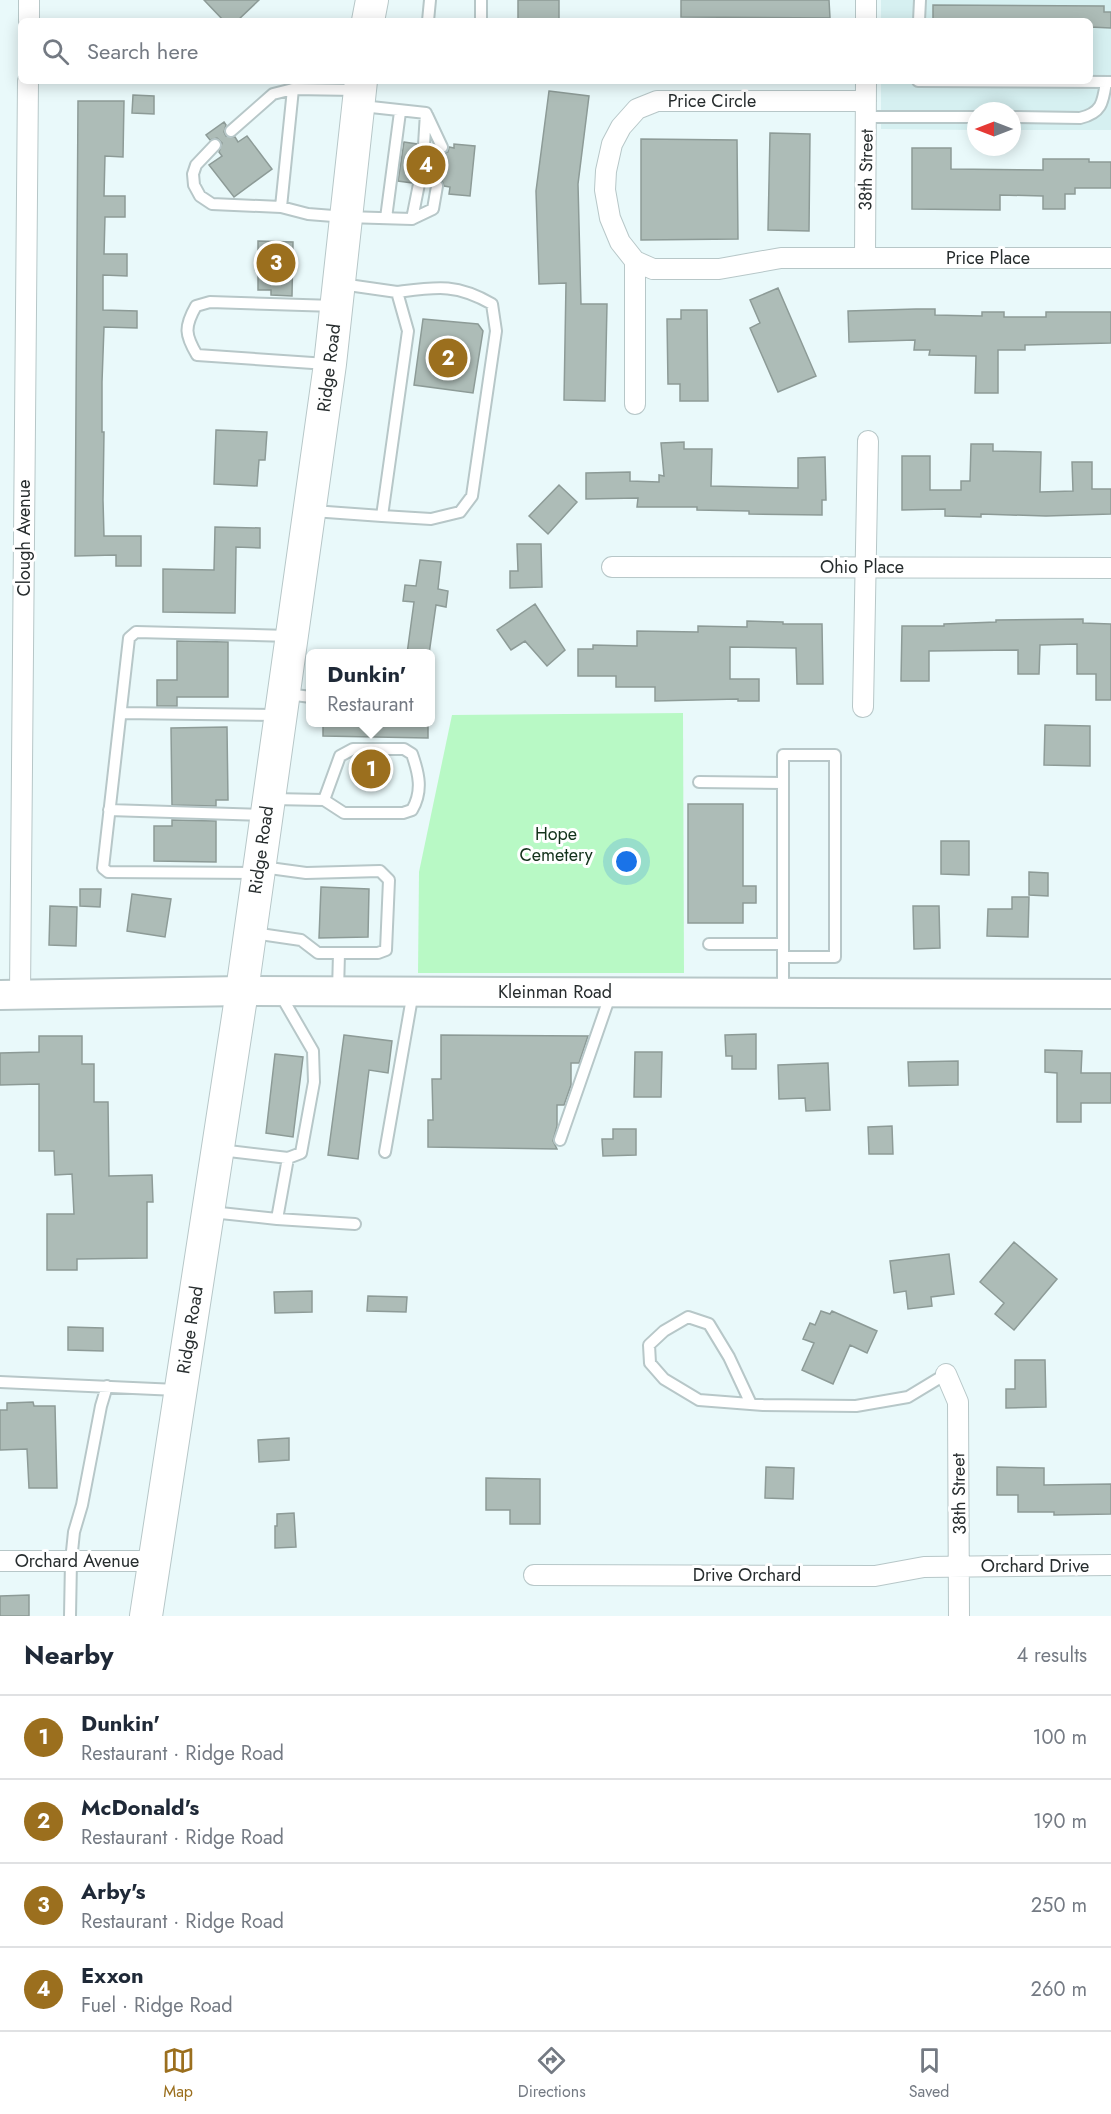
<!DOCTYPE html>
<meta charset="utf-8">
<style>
:root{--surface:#fff;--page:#f6f6f7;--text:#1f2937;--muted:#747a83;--line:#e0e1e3;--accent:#9b6f1e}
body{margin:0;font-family:Jost,sans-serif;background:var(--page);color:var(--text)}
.compass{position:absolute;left:967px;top:102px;width:54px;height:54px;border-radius:50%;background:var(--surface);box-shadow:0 3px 15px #0003;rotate:270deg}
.you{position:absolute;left:627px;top:862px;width:21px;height:21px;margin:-15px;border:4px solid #fff;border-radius:50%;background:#1a73e8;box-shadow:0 0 0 9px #1a73e833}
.badge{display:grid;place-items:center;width:39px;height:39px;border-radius:50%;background:var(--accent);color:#fff;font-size:20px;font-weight:700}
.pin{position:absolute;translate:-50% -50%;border:3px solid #fff;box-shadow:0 2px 6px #0006}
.popup{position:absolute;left:306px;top:649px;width:129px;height:78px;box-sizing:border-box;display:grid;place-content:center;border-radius:9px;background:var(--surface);filter:drop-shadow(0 2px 4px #0005);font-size:20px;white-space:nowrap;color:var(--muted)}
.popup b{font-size:22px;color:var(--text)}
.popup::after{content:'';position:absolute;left:50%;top:100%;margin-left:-12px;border:12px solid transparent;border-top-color:var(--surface)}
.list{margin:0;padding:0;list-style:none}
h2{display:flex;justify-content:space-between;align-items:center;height:78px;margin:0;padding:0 24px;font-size:26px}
h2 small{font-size:20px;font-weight:400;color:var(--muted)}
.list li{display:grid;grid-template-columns:39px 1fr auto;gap:18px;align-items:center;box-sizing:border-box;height:84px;padding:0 24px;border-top:2px solid var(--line)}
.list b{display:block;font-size:22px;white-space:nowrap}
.list p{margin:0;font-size:20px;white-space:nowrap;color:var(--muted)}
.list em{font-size:20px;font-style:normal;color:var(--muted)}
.icon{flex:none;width:33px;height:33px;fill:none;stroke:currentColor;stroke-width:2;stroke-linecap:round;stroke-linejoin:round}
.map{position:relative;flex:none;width:1111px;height:1616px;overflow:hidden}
.search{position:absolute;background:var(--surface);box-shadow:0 3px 15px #0003;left:18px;right:18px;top:18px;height:66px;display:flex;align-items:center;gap:15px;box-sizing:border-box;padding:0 21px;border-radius:9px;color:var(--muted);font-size:22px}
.sheet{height:414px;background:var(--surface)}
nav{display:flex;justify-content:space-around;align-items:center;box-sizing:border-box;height:84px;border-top:2px solid var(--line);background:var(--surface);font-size:16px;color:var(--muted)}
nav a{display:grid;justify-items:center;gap:3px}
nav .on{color:var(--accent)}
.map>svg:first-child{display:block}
</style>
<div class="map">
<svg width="1111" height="1616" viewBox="0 0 1111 1616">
<rect width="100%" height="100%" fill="#e9f9fa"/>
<path fill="#d6f0f1" d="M 881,0 L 1111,0 L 1111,130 L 1012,130 L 1012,111 L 976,111 L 976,130 L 881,129 L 881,81 L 1090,81 L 1090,21 L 881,21 Z"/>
<path fill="#b8f9c5" d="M 683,713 L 684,973 L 418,973 L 419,872 L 452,715 Z"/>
<path fill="#adbcb7" stroke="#8d9b97" stroke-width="1.5" d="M 204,0 L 259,0 L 237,21 L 224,21 Z
M 518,0 L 559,0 L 559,21 L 518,21 Z
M 681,0 L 829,0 L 830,18 L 681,17 Z
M 933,5 L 1104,6 L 1104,12 L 1111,12 L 1111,28 L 1090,27 L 1090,21 L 933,21 Z
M 549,91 L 589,96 L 578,184 L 581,304 L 607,304 L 605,401 L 564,400 L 566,283 L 539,284 L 536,191 Z
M 133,95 L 154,96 L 154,114 L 132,113 Z
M 78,101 L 124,101 L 123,157 L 105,156 L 104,196 L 125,196 L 125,217 L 105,217 L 104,254 L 127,254 L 127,276 L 103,275 L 103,310 L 137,311 L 137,328 L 104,327 L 102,382 L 102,432 L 104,432 L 103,500 L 104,536 L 141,536 L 141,566 L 116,566 L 116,555 L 75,556 Z
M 224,122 L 226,125 L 224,132 L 226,136 L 235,137 L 238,142 L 247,136 L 272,169 L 234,197 L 209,165 L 222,156 L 219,152 L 222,143 L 217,138 L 210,140 L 206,135 Z
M 770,133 L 810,134 L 809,231 L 768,230 Z
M 641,139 L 737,140 L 738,239 L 641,240 Z
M 404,142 L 417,144 L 418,149 L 423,152 L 428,151 L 433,146 L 437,153 L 442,154 L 448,152 L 449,147 L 454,148 L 454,144 L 475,146 L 470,196 L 449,194 L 450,187 L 444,186 L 442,181 L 439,179 L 434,179 L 430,185 L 426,185 L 424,179 L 420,177 L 414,179 L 412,183 L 398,181 Z
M 912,148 L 951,148 L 951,169 L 1043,170 L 1043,159 L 1089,159 L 1089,162 L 1111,162 L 1111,188 L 1075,188 L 1075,194 L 1065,194 L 1065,209 L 1043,209 L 1043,196 L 1000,195 L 1000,210 L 912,209 Z
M 258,241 L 293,242 L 292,296 L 271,295 L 271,290 L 258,290 Z
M 778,288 L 816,376 L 778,392 L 750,328 L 760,323 L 750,300 Z
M 916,309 L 935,309 L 935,315 L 982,316 L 982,312 L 1004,312 L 1004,317 L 1046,317 L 1046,312 L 1111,312 L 1111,343 L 1025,345 L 1025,350 L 998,350 L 998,393 L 975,393 L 976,356 L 929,355 L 930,350 L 914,350 L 915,340 L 849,342 L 848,311 Z
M 681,310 L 707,310 L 708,401 L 680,401 L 680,384 L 668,384 L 667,319 L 681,319 Z
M 423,319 L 478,324 L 483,331 L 473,393 L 414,385 Z
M 216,430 L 267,432 L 265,460 L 259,460 L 257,486 L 214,484 Z
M 684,442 L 684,449 L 712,449 L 711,486 L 798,488 L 798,458 L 825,457 L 826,500 L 822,500 L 822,515 L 749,514 L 749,511 L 697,510 L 697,507 L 637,507 L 638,498 L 586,499 L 586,473 L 630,472 L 630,481 L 659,482 L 659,475 L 664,476 L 661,443 Z
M 971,444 L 993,444 L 993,451 L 1041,452 L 1040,492 L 1073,491 L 1072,462 L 1092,462 L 1092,489 L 1111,489 L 1111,514 L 1046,516 L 981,514 L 981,517 L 945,516 L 945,509 L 902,510 L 902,456 L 930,456 L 930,490 L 961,490 L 961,481 L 970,481 Z
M 559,485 L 577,502 L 548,534 L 529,516 Z
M 215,527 L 260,528 L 260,548 L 236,547 L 235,613 L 163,612 L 163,569 L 214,570 Z
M 517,544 L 541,544 L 542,587 L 510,588 L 510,571 L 518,571 Z
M 420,560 L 441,562 L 438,589 L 448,591 L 446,607 L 436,605 L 429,654 L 407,654 L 414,602 L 403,601 L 405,585 L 416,586 Z
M 535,604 L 565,650 L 547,666 L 525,641 L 511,650 L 497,630 Z
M 1083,619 L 1083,623 L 1111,624 L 1111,700 L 1096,700 L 1096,674 L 1077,674 L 1077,644 L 1040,645 L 1039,674 L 1018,674 L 1018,650 L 929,651 L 929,681 L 901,681 L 902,626 L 944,626 L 944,624 L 996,622 L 996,620 Z
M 747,621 L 783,622 L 783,624 L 822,624 L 823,684 L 797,684 L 796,648 L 730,647 L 730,679 L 759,679 L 759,701 L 738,701 L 738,699 L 655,701 L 655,687 L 616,687 L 616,676 L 578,676 L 578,649 L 593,649 L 593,645 L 637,646 L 637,631 L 698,632 L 698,626 L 747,627 Z
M 177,641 L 228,642 L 228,697 L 177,697 L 177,706 L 157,706 L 157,680 L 177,680 Z
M 323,723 L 428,723 L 428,738 L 323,736 Z
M 1045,725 L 1090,726 L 1090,766 L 1044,765 Z
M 227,727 L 228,800 L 216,800 L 216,806 L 172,805 L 171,728 Z
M 688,804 L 743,804 L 743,886 L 756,886 L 756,903 L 743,903 L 743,923 L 688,923 Z
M 172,820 L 216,821 L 216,862 L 154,861 L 154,826 L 172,826 Z
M 941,841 L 969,841 L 969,875 L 941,874 Z
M 1029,872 L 1048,873 L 1048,896 L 1029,895 Z
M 321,887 L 369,889 L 368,937 L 319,938 Z
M 80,889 L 101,889 L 100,907 L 80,906 Z
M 132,894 L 171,899 L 165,937 L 127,931 Z
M 1012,897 L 1029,897 L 1028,937 L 987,936 L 988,909 L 1012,909 Z
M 50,906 L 77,907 L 76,946 L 49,945 Z
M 913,906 L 939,906 L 940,948 L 914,949 Z
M 756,1034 L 756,1069 L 732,1069 L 732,1056 L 726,1056 L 725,1035 Z
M 344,1035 L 392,1041 L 388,1073 L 369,1070 L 358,1159 L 328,1155 Z
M 441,1035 L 588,1036 L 579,1063 L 571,1063 L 571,1085 L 564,1105 L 557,1105 L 557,1126 L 553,1141 L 557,1149 L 428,1147 L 428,1120 L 433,1120 L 432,1079 L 441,1079 Z
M 39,1036 L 82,1036 L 82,1064 L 94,1064 L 94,1102 L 108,1102 L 109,1176 L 152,1175 L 153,1202 L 147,1202 L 147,1258 L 77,1259 L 77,1270 L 47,1270 L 47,1214 L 74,1214 L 72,1174 L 55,1175 L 54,1151 L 39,1151 L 39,1084 L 0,1085 L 0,1053 L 39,1052 Z
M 1045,1050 L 1082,1051 L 1081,1073 L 1111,1073 L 1111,1103 L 1081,1103 L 1081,1122 L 1057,1122 L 1057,1073 L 1045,1072 Z
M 635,1052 L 662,1052 L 661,1097 L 634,1097 Z
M 275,1054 L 303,1057 L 293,1137 L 266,1133 Z
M 958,1061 L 958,1085 L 909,1086 L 908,1062 Z
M 828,1063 L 830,1110 L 806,1111 L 805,1098 L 779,1099 L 778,1065 Z
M 892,1126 L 893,1154 L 869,1154 L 868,1127 Z
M 613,1129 L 636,1129 L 636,1155 L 603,1156 L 602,1139 L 613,1139 Z
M 1014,1242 L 1057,1279 L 1014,1330 L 995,1314 L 1004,1303 L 980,1282 Z
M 949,1254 L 954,1294 L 931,1297 L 932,1306 L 908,1309 L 906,1291 L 894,1293 L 890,1261 Z
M 312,1291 L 312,1312 L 275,1313 L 274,1292 Z
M 368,1296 L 407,1297 L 406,1312 L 367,1311 Z
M 821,1311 L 830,1314 L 832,1311 L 877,1331 L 867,1353 L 850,1345 L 833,1384 L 802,1370 L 814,1343 L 803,1339 L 810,1323 L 815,1325 Z
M 68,1327 L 103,1328 L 103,1351 L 68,1350 Z
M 1015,1360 L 1045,1360 L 1046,1407 L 1006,1408 L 1006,1389 L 1015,1389 Z
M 33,1402 L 34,1406 L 55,1406 L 57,1488 L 29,1488 L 27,1449 L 0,1450 L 0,1410 L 7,1410 L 7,1403 Z
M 289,1438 L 289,1460 L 259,1462 L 258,1440 Z
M 766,1467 L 794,1468 L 793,1499 L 765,1498 Z
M 997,1467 L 1044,1468 L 1044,1485 L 1111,1484 L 1111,1514 L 1054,1515 L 1054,1512 L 1018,1512 L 1018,1495 L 997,1495 Z
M 486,1478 L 540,1479 L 540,1524 L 510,1524 L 510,1510 L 486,1510 Z
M 294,1513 L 296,1547 L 275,1548 L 275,1526 L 277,1526 L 277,1514 Z
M 29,1595 L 29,1616 L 0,1616 L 0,1596 Z"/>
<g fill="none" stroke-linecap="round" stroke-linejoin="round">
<defs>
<path id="lane" d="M 428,21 L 430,0
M 481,21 L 481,0
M 919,21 L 920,0
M 918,81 L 1111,82
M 362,106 L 426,113 L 424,145
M 427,115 L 442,147
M 866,117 L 976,117
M 1012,117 L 1080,118 C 1102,113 1103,102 1106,82
M 231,131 L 273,94 L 293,89
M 215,145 L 196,165 L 193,174 L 194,185 L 200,196 L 212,204 L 281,207 L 308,214 L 346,217 L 412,219 L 419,184
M 281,207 L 293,89 L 356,90
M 386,218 L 400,112
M 412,219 L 433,209 L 437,186
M 327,364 L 197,355 C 185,335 184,327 196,306 L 210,302 L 335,306
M 313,511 L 382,516 L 408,331 L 397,292 L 341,284
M 382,516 L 431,519 L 460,512 L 472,496 L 496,331 L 492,304 C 456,283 436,287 397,292
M 287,694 L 311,697
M 121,713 L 277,715
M 353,749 L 404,749 L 412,754 C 419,774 423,791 412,810 L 403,813 L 344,813 L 324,800 L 340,756 Z
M 699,782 L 783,783
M 272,799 L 324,800
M 109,810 L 263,815
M 262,867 L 306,873 L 380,871 L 389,880 L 386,950 L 378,953 L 339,953
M 255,873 L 108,872 L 103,868 L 129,638 L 136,632 L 290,636
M 253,933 L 301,940 L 318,953 L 339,953 L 338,991
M 709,944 L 783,944
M 783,957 L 835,957 L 835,755 L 783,755 L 783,993
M 560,1140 L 611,993
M 220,1150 L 288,1158 L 301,1153 L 314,1082 L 313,1051 L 280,994
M 385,1152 L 413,992
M 211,1212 L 277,1219 L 355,1224
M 277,1219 L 288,1158
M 0,1382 L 177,1390
M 751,1404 L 729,1357 L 709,1324 L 688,1317 L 664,1331 L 649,1345 L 650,1363 L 664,1379 L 699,1400 L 763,1405 L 856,1406 L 908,1397 L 946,1374
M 70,1616 L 71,1561 L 74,1532 L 82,1505 L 101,1406 L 107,1386"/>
<path id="street" d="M 866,0 L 866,21
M 29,21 L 29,0
M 866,101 L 657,101 L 637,109 L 621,127 L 612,144 L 606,171 L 605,190 L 610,218 L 620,242 L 635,261 L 653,269 L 719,269 L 781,258 L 1111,258
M 865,258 L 866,81
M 635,404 L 635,261
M 612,567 L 1111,568
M 863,707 L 868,441
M 20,995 L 28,81
M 946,1374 L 958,1402 L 959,1616
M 0,1561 L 154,1561
M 534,1575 L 875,1576 L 924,1567 L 1111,1565"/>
<path id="secondary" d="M 0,995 L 242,991 L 1111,994"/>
<path id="primary" d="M 368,21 L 372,0
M 146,1616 L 242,991 L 330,364 L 361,81"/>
</defs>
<use href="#lane" stroke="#b7c7c8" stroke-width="14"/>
<use href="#street" stroke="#b7c7c8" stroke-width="22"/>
<use href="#secondary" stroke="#b7c7c8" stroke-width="32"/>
<use href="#primary" stroke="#b7c7c8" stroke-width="34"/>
<use href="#lane" stroke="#fff" stroke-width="10"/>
<use href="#street" stroke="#fff" stroke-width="20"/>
<use href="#secondary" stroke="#fff" stroke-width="28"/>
<use href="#primary" stroke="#fff" stroke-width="32"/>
</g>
<g text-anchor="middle" stroke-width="6" stroke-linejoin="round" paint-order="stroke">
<g font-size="18" fill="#272d2e" stroke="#fff">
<text x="712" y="107">Price Circle</text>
<text transform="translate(866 170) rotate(-89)" y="6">38th Street</text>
<text x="988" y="264">Price Place</text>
<text transform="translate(329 368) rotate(-83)" y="6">Ridge Road</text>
<text transform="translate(24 538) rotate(-90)" y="6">Clough Avenue</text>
<text x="862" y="573">Ohio Place</text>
<text transform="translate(261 850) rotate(-82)" y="6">Ridge Road</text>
<text x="555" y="998">Kleinman Road</text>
<text transform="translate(190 1330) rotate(-81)" y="6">Ridge Road</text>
<text transform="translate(959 1494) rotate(-91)" y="6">38th Street</text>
<text x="77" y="1567">Orchard Avenue</text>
<text x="1035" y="1572">Orchard Drive</text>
<text x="747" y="1581">Drive Orchard</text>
</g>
<g font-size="18" fill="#13321b" stroke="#fff">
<text x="556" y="840">Hope<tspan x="556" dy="21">Cemetery</tspan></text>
</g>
</g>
</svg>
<svg class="compass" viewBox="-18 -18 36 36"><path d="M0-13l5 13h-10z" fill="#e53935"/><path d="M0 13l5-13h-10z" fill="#747a83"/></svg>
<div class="you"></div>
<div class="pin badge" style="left:371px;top:769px">1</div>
<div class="popup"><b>Dunkin'</b>Restaurant</div>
<div class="pin badge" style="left:448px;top:358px">2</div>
<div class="pin badge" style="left:276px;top:263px">3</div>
<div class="pin badge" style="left:426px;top:165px">4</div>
<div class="search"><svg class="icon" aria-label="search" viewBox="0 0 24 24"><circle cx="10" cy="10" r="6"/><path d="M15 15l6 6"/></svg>Search here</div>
</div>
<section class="sheet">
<h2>Nearby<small>4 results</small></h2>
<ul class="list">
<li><span class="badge">1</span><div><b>Dunkin'</b><p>Restaurant · Ridge Road</p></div><em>100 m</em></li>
<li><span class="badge">2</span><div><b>McDonald's</b><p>Restaurant · Ridge Road</p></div><em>190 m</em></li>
<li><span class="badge">3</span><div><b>Arby's</b><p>Restaurant · Ridge Road</p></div><em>250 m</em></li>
<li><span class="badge">4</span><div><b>Exxon</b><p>Fuel · Ridge Road</p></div><em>260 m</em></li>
</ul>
</section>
<nav>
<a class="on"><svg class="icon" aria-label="map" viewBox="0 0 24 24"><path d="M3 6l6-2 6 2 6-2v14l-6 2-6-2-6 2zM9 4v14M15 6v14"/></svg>Map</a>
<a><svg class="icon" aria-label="directions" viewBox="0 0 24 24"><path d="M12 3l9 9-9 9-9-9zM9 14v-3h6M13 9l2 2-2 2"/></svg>Directions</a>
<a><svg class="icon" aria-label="saved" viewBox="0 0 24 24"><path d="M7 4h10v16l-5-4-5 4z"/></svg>Saved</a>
</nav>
